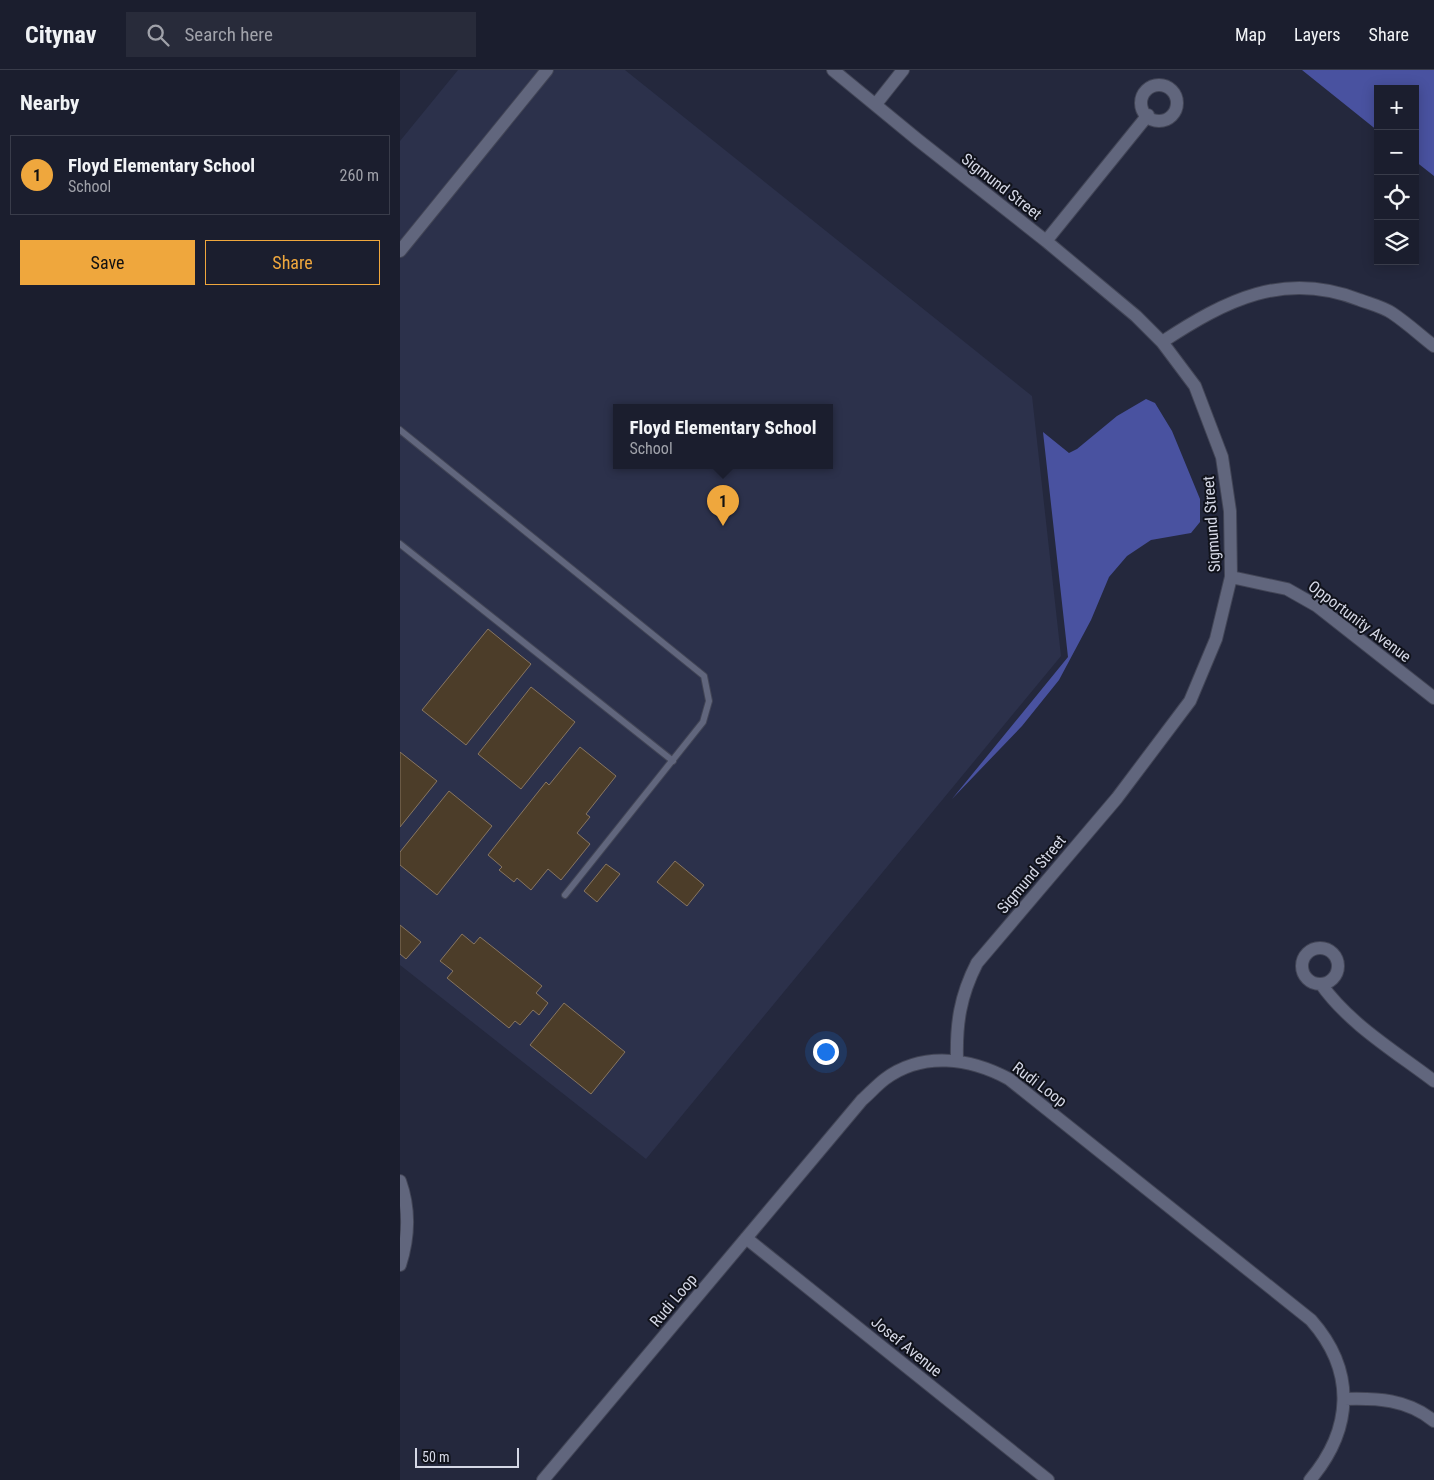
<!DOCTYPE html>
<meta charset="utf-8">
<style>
:root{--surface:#1b1e2e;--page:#282b3a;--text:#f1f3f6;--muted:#a0a2aa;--line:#393c4a;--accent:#efa73d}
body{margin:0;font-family:"Roboto Condensed",sans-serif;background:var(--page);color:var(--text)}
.controls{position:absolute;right:15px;top:15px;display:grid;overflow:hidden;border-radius:0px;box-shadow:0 2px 12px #0003}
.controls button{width:45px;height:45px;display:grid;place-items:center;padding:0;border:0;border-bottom:1px solid var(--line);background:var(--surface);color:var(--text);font:25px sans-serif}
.scale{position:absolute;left:15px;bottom:12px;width:104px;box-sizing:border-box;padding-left:5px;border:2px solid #d5d8e6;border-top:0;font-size:14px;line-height:18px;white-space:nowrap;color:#d5d8e6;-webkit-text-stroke:4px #10121b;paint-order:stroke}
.you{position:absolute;left:425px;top:981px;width:18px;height:18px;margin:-12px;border:4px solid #fff;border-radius:50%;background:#1a73e8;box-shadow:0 0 0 8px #1a73e833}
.badge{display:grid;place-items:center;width:32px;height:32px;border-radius:50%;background:var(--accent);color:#111;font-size:16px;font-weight:700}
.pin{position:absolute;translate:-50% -41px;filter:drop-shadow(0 1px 2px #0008)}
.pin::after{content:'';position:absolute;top:26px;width:18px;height:15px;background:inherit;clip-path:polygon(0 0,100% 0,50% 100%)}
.popup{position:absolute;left:213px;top:334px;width:220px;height:65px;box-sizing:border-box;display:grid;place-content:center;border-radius:0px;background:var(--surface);filter:drop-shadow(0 1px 4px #0005);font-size:16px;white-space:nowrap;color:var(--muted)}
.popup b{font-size:19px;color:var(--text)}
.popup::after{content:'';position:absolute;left:50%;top:100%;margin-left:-10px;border:10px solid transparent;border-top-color:var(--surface)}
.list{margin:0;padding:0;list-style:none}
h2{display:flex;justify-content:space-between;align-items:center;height:65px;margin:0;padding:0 20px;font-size:21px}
h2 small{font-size:16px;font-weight:400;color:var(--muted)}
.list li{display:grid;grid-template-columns:32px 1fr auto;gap:15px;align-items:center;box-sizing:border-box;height:80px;margin:0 10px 10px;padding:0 10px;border:1px solid var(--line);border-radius:0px}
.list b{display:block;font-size:19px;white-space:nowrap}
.list p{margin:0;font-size:16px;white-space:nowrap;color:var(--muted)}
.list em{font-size:16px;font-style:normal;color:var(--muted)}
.actions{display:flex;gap:10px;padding:15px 20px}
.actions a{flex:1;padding:11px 0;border:1px solid var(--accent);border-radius:0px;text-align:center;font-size:18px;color:var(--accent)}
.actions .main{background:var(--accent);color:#111}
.icon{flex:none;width:28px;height:28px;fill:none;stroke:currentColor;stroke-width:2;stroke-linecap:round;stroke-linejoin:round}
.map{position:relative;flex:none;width:1034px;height:1410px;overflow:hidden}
header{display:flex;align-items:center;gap:30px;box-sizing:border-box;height:70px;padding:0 25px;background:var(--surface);border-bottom:1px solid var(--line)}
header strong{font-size:24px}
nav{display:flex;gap:28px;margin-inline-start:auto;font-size:18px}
.search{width:350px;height:45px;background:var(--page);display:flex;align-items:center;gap:12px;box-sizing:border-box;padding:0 18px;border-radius:0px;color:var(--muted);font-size:19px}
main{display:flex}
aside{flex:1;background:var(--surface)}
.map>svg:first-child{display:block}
</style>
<header>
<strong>Citynav</strong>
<div class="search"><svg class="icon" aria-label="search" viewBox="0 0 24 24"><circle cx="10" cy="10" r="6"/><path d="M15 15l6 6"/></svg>Search here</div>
<nav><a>Map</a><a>Layers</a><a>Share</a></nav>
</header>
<main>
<aside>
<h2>Nearby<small></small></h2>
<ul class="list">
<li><span class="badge">1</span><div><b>Floyd Elementary School</b><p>School</p></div><em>260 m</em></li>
</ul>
<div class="actions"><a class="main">Save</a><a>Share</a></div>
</aside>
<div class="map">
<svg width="1034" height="1410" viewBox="0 0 1034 1410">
<rect width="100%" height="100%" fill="#24283d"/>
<path fill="#2c314b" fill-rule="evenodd" d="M 58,0 L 225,0 L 632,326 L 661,586 L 246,1089 L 0,895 L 0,71 ZM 217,337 L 429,337 L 429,395 L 217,395 Z"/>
<path fill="#4952a0" d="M 902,0 L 1034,0 L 1034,106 L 1015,91 L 1015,19 L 978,19 L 978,61 Z
M 746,329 L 755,333 L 772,361 L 800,429 L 800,452 L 791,463 L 751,470 L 727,486 L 709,507 L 691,550 L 659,610 L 622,656 L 552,729 L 668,587 L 643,362 L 669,383 L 677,379 L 717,346 Z"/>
<path fill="#4c3d29" stroke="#887661" d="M 88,559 L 131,594 L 66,675 L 22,640 Z
M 131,617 L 175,652 L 121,719 L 78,684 Z
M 180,677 L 216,706 L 186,744 L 190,747 L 177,763 L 190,774 L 161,810 L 148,799 L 131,820 L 117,808 L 114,812 L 99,800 L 102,797 L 88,785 L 146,712 L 149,715 Z
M 0,682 L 37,711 L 0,757 Z
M 49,721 L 92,756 L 37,825 L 0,795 L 0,782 Z
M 275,791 L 304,815 L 287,836 L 257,812 Z
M 206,794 L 220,804 L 197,832 L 184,821 Z
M 0,855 L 21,872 L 6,889 L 0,884 Z
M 62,864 L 74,874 L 80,867 L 142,916 L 136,923 L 148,933 L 139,945 L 133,940 L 120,955 L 115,951 L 109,958 L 47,908 L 53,901 L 40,891 Z
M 164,933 L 225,982 L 191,1024 L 130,975 Z"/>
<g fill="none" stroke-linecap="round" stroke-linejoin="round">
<defs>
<path id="lane" d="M 0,360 L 304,606 L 309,631 L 303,652 L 165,825
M 0,474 L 273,691"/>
<path id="street" d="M 433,0 L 518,70 L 646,171 L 736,246 L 762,272 L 795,316 L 822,387 L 830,441 L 831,507 L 816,569 L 790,631 L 717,728 L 577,893 C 560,926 556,954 557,990
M741 33a18 18 0 1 1 36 0a18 18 0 1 1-36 0Z
M 476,34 L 503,0
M 646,171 L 748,45
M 0,181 L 147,0
M 762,272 C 826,230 884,200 960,230 C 971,234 983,237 992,243 C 1007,253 1020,265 1034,276
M 831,507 L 887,519 L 917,536 L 1034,628
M902 896a18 18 0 1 1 36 0a18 18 0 1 1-36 0Z
M 921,914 C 949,954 996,982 1034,1011
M 0,1111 C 10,1139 9,1167 0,1195
M 346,1168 L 648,1410
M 944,1329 C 977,1328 1007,1329 1034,1351
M 143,1410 L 462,1030 C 470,1023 477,1015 485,1009 C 523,981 570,988 609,1009 L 911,1250 C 956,1301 953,1359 910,1410"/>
</defs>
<use href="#lane" stroke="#424556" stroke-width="8"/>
<use href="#street" stroke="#424556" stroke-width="14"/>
<use href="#lane" stroke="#61667d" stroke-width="6"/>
<use href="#street" stroke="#61667d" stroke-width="12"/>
</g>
<g text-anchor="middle" stroke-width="4" stroke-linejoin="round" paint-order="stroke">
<g font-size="16" fill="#d5d8e6" stroke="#10121b">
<text transform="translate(602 116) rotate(38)" y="6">Sigmund Street</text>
<text transform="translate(811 454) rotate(-94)" y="6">Sigmund Street</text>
<text transform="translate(960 551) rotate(37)" y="6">Opportunity Avenue</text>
<text transform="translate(631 804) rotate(-50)" y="6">Sigmund Street</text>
<text transform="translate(640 1014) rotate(37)" y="6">Rudi Loop</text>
<text transform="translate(273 1230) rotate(-50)" y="6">Rudi Loop</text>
<text transform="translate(507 1276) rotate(39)" y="6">Josef Avenue</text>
</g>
</g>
</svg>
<div class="controls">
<button>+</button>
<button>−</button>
<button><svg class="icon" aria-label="locate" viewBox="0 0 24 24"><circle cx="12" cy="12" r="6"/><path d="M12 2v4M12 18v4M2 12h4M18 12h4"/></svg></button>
<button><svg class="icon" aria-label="layers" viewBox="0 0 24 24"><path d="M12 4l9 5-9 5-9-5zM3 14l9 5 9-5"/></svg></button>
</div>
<div class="scale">50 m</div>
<div class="you"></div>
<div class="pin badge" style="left:323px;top:456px">1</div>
<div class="popup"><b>Floyd Elementary School</b>School</div>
</div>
</main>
